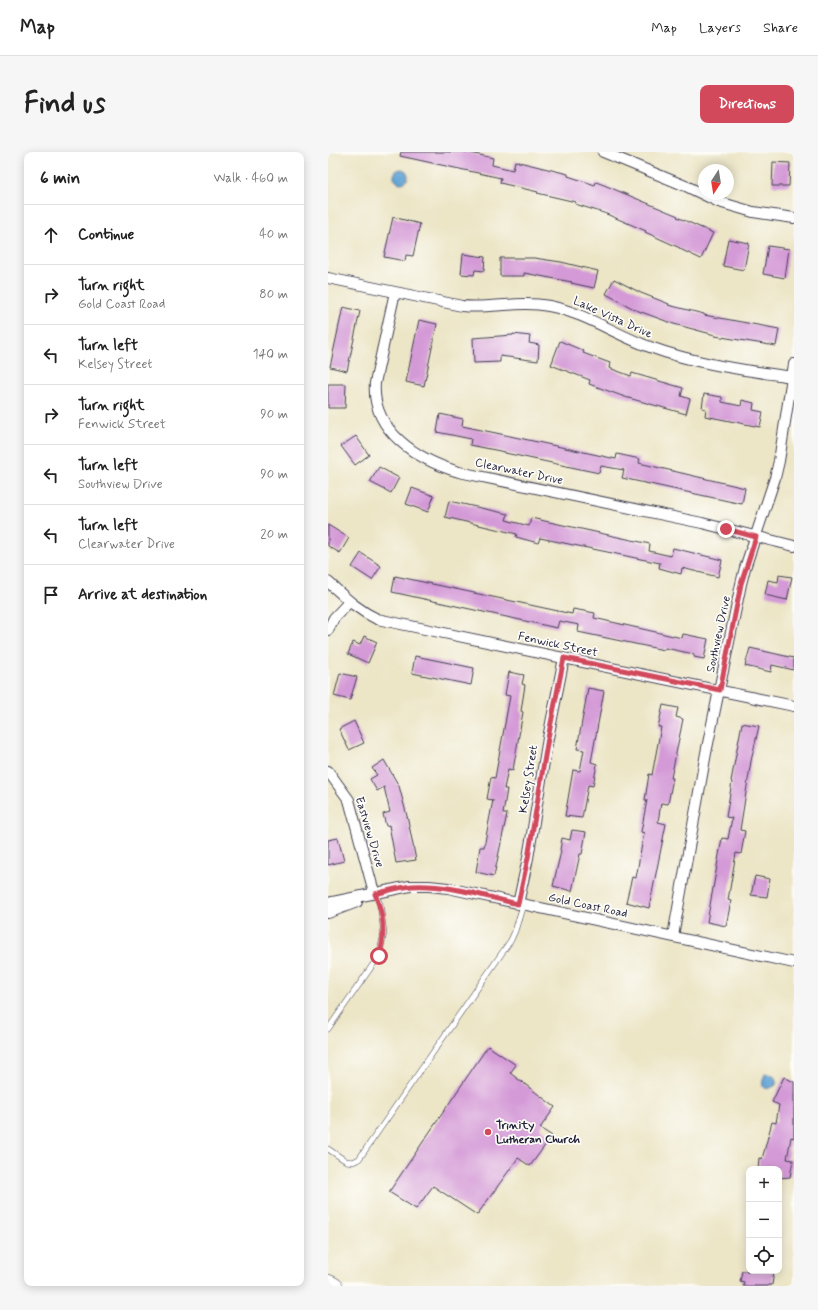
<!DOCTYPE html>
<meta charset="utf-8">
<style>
:root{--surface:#fff;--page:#f6f6f6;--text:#222;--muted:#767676;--line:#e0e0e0;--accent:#d1495b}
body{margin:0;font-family:Mynerve,sans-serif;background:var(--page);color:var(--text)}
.controls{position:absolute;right:12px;bottom:12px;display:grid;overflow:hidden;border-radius:8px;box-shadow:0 2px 10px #0003}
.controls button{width:36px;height:36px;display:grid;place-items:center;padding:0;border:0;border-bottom:1px solid var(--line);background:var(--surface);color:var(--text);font:20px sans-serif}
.compass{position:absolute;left:370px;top:12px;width:36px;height:36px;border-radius:50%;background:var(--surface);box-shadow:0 2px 10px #0003;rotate:192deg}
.stop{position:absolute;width:12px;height:12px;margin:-9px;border:3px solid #d1495b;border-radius:50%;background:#fff}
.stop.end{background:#d1495b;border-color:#fff;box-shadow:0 1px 4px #0008}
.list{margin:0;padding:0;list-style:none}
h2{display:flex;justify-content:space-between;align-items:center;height:52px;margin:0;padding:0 16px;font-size:17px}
h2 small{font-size:13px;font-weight:400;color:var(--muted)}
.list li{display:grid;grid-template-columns:26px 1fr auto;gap:12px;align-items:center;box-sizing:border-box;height:60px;padding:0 16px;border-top:1px solid var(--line)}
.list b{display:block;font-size:15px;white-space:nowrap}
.list p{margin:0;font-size:13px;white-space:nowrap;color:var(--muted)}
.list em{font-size:13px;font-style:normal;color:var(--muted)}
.icon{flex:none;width:22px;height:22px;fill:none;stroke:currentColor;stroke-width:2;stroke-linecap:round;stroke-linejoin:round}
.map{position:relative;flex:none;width:466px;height:1134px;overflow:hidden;border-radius:8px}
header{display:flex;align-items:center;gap:24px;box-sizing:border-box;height:56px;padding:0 20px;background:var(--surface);border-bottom:1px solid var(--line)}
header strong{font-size:19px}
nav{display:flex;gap:22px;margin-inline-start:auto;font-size:14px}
.intro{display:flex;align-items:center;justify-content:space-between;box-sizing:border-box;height:96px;padding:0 24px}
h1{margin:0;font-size:28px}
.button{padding:10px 18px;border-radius:8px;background:var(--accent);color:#fff;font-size:14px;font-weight:700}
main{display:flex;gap:24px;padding:0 24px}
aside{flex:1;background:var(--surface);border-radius:8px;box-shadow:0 2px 10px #0003}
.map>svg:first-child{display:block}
</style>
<header>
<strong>Map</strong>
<nav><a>Map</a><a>Layers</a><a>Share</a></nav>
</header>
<div class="intro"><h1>Find us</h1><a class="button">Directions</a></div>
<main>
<aside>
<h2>6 min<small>Walk · 460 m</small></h2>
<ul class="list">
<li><svg class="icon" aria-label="ahead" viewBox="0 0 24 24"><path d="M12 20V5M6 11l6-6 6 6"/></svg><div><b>Continue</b></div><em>40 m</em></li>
<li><svg class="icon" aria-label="right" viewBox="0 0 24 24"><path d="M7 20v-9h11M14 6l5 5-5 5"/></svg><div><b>Turn right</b><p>Gold Coast Road</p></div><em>80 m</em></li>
<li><svg class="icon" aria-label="left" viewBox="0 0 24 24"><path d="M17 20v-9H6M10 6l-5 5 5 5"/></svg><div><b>Turn left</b><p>Kelsey Street</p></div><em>140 m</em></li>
<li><svg class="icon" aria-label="right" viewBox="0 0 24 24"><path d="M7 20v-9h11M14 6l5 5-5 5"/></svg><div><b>Turn right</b><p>Fenwick Street</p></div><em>90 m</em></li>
<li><svg class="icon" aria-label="left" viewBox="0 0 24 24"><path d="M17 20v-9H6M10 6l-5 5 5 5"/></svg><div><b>Turn left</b><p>Southview Drive</p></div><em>90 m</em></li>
<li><svg class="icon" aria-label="left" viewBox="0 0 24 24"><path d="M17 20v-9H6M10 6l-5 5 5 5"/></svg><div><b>Turn left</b><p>Clearwater Drive</p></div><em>20 m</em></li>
<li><svg class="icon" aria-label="arrive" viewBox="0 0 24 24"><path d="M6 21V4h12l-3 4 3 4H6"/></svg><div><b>Arrive at destination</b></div></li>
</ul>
</aside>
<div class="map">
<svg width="466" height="1134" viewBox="0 0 466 1134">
<rect width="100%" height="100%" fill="#fdfcf7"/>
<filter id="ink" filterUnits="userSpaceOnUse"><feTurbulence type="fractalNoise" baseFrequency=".025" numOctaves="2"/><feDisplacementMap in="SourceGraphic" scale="8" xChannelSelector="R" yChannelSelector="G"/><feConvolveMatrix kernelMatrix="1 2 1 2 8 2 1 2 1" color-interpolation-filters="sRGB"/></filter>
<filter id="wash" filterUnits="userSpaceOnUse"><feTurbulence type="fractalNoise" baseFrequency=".012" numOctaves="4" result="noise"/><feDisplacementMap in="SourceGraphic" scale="16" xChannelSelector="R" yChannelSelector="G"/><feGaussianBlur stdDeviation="0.9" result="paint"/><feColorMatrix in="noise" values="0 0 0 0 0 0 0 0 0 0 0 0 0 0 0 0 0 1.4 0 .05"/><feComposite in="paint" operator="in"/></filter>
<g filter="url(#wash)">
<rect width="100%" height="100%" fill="#ece5c6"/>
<path fill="#61a3d4" stroke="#426288" d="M66 24a7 7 0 1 1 14 0a7 7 0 1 1-14 0Z
M 437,922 C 444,922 449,924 448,933 C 436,941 431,935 437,922 Z"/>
<g id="blocks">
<path fill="#d49ad7" d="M 73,0 L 138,0 L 165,6 L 164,13 L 185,18 L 187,9 L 240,22 L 240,24 L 267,33 L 268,30 L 276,33 L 350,64 L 349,65 L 385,81 L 373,107 L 352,97 L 352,96 L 317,80 L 318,79 L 276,61 L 247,52 L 248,50 L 209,41 L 210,40 L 172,31 L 173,26 L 72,4 Z
M 445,10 L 462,11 L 461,34 L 444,34 Z
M 65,65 L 92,72 L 85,104 L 78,103 L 77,109 L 56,105 Z
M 400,87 L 421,91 L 416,118 L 395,114 Z
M 440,94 L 461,97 L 457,126 L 435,122 Z
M 135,102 L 157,105 L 156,119 L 147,118 L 146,123 L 133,122 Z
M 172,106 L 206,106 L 233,110 L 270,119 L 266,136 L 243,131 L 244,130 L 196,121 L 196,124 L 172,124 Z
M 286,127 L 313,141 L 341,152 L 340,153 L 376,162 L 376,163 L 451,177 L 448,194 L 387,184 L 387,183 L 346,172 L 308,158 L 278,142 Z
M 15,155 L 32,159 L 19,219 L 2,215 Z
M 91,168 L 109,172 L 96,234 L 78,230 Z
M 185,182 L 202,184 L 201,191 L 211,193 L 210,209 L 172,204 L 172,210 L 146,211 L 145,186 L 185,183 Z
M 232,189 L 256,199 L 255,201 L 282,211 L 281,216 L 303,224 L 304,221 L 355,236 L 353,244 L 362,247 L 358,262 L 297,245 L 261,232 L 262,228 L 223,213 Z
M 0,232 L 18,232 L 17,256 L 0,256 Z
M 376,242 L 394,245 L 394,250 L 413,254 L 414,248 L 426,251 L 425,258 L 435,260 L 432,275 L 377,264 L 378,257 L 374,256 Z
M 112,262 L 135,267 L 134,274 L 168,281 L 288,307 L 289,302 L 312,307 L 311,311 L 417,336 L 414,352 L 294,326 L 296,318 L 273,314 L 271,321 L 177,301 L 177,300 L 142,293 L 143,287 L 109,280 Z
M 28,284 L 41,303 L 27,313 L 13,294 Z
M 51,315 L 71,326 L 63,341 L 42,330 Z
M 84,336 L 106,344 L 100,360 L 78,352 Z
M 121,349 L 180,362 L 178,368 L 201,374 L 203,366 L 322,392 L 321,399 L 343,404 L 345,396 L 394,408 L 390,425 L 354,416 L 353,422 L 331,416 L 332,411 L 212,386 L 210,391 L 188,385 L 189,382 L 117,365 Z
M 0,373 L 21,386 L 12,401 L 0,394 Z
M 33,401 L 53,414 L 44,428 L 24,415 Z
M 451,423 L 464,425 L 459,448 L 437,443 L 440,428 L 450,430 Z
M 67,424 L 244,462 L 245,457 L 267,461 L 266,466 L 354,486 L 355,482 L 380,487 L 376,507 L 366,505 L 366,502 L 337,496 L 336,498 L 250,480 L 251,473 L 231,469 L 229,476 L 64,440 Z
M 36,484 L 49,490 L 40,511 L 20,502 L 25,490 L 32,493 Z
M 422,496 L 466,506 L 466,518 L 444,513 L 443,520 L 417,514 Z
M 87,504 L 146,516 L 143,533 L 84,521 Z
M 181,520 L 196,523 L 194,532 L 197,533 L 193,559 L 195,560 L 185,618 L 180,617 L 176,637 L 179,637 L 175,662 L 179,662 L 166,724 L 148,720 L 152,695 L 156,695 L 165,648 L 159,647 L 163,625 L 167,626 L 182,544 L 177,543 Z
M 12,521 L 29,525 L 22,548 L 6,544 Z
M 260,536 L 276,539 L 263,610 L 269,612 L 265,634 L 260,633 L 254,666 L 237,664 L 245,618 L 252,619 L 256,598 L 249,597 Z
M 335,553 L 350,556 L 348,565 L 355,567 L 343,626 L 345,626 L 340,652 L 333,651 L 330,670 L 338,672 L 321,756 L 298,750 L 304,725 L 308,726 L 316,681 L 313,680 L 319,648 L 317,648 L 321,622 L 324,623 L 333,575 L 330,575 Z
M 26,569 L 36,591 L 21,598 L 11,577 Z
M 414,571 L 431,574 L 423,609 L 412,678 L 417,679 L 413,702 L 408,701 L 400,748 L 403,749 L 398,774 L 379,770 L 394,686 L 400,687 L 404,666 L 398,665 L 404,630 L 403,629 Z
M 56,608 L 71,634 L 80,668 L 88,708 L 68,711 L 61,673 L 58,674 L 55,662 L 62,660 L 56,635 L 49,639 L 42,627 L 49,623 L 44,616 Z
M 244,678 L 258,680 L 254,702 L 252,702 L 244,739 L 225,734 L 233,699 L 232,698 L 234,686 L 242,688 Z
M 10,686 L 16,709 L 0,713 L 0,688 Z
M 427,724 L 442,727 L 439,745 L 423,743 Z
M 160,894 L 188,913 L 182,921 L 227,955 L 212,976 L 224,984 L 202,1014 L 190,1006 L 149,1063 L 105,1034 L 88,1057 L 61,1040 Z
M 456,925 L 466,930 L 466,986 L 463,985 L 459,1007 L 465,1008 L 462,1025 L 451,1026 L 451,1017 L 430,1017 L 431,1006 L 434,1007 L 444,970 L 448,971 L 451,953 L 444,950 Z
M 414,1119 L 446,1119 L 444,1133 L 441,1133 L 440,1134 L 415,1134 L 416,1130 L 412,1129 Z"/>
</g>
</g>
<g filter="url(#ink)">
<use href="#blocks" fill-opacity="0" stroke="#403f50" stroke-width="1"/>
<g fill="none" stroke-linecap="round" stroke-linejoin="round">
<defs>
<path id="service" d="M 0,877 L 51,804 L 56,781 L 52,752 L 47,742
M 0,997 L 18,1009 L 25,1010 L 31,1007 L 183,788 L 187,779 L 195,753"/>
<path id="minor" d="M 275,0 L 360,35 L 391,50 L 425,60 L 466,66
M 0,126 L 134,154 C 163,157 192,148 221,154 C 257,161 288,183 322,195 C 368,212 416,218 464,225
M 67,140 L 47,231 C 43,279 90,308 131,320 L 374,371 L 466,394
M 0,430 C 17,445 28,457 49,467 L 466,554
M 0,478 L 6,466 L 21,450
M 0,619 L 21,648 L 44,733 L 47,742
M 0,751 L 82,734 L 101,734 L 120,736 L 466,811
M 190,752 L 200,706 L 220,586 L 236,506
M 0,761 L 29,750
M 345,784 L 378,601 L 413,432 L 417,416 L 447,326 L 451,309 L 466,212"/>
<path id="trunk" d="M 0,1131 L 6,1134"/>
</defs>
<use href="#service" stroke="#403f50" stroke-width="6"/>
<use href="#minor" stroke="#403f50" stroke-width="12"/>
<use href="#trunk" stroke="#403f50" stroke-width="18"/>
<use href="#service" stroke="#fff" stroke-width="5"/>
<use href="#minor" stroke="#fff" stroke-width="10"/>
<use href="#trunk" stroke="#fff" stroke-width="17"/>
</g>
</g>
<g fill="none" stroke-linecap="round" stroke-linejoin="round" filter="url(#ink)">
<path stroke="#d1495b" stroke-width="5" d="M 51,804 C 58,782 56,763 47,742 C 59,739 72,735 84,734 C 120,732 155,744 190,752 L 200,706 L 220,586 L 236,506 L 392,538 L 413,432 L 428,385 L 398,377"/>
</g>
<circle fill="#d1495b" stroke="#fdfcf7" stroke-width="1.5" cx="160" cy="980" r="4"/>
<g text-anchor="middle" stroke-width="3.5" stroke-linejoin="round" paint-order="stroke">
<g font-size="12" fill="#22223b" stroke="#fdfcf7">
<text transform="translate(285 165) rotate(24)" y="4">Lake Vista Drive</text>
<text transform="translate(191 319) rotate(12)" y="4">Clearwater Drive</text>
<text transform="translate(390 482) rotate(-78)" y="4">Southview Drive</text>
<text transform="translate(230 492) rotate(12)" y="4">Fenwick Street</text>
<text transform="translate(200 627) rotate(-81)" y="4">Kelsey Street</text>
<text transform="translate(42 680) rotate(73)" y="4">Eastview Drive</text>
<text transform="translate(260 753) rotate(12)" y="4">Gold Coast Road</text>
</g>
<g font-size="12" font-weight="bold" fill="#22223b" stroke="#fdfcf7" text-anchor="start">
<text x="168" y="977">Trinity<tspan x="168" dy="14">Lutheran Church</tspan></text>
</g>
</g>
</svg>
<div class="controls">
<button>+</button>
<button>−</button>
<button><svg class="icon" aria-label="locate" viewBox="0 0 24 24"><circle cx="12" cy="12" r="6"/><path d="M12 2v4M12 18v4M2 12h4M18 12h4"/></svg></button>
</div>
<svg class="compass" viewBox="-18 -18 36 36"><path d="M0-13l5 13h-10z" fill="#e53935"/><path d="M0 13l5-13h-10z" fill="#767676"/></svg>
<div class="stop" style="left:51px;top:804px"></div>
<div class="stop end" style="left:398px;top:377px"></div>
</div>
</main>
